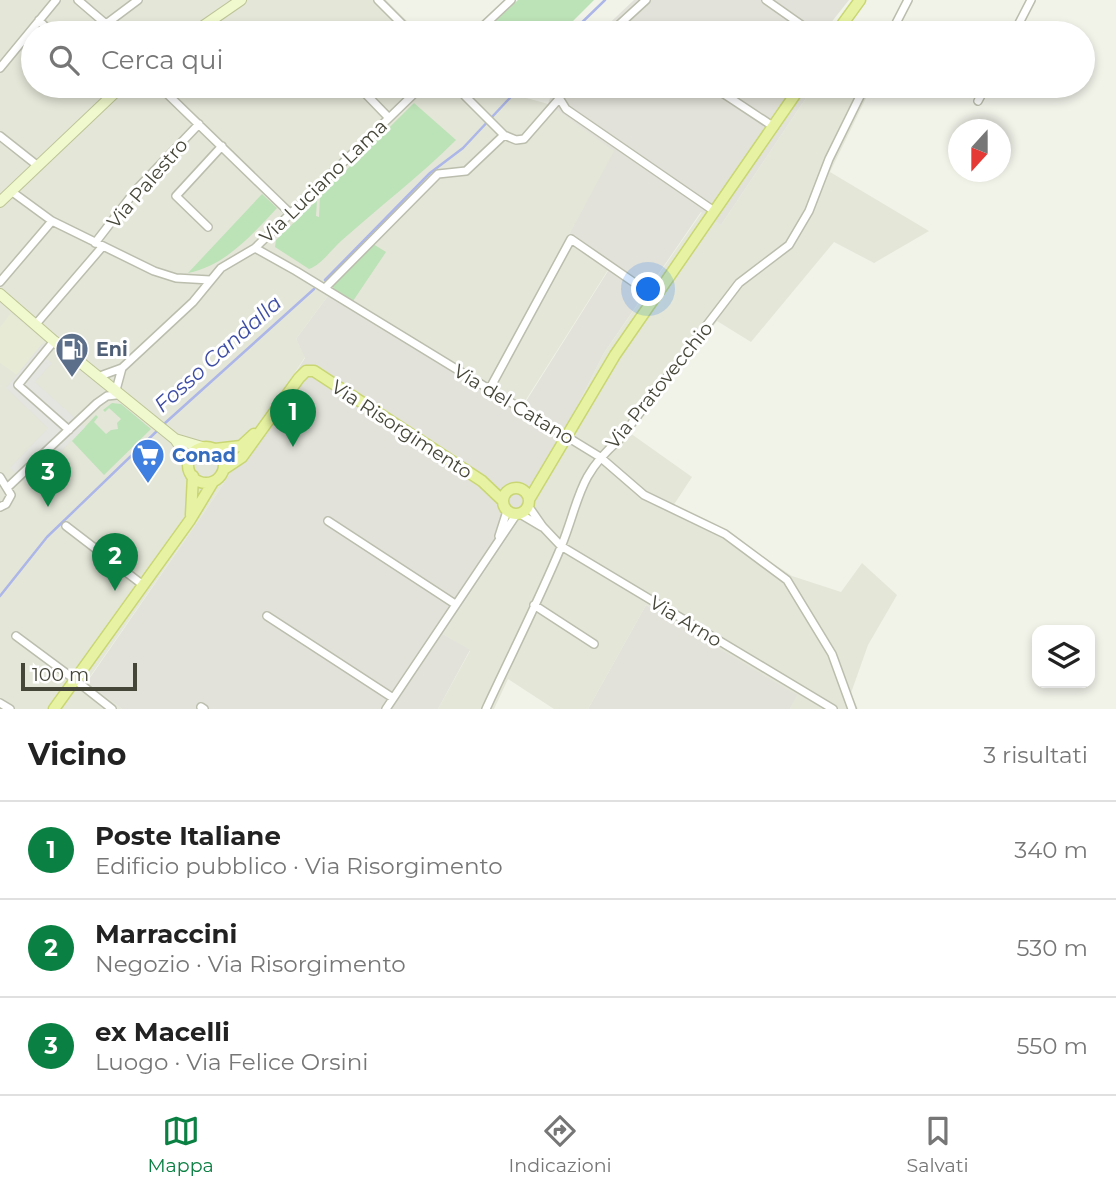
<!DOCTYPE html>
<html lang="it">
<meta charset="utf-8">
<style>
:root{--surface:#fff;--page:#f6f6f6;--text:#222;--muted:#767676;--line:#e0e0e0;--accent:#0b8043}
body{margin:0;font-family:Montserrat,sans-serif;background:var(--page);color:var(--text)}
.controls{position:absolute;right:21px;bottom:21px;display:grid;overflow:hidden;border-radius:14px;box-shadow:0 4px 10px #0003}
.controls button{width:63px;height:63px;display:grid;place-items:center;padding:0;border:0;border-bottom:2px solid var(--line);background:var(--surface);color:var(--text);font:35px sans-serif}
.compass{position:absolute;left:948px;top:119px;width:63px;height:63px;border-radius:50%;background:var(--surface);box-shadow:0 4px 10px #0003;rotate:201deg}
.scale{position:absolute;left:21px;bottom:18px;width:116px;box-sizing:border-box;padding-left:7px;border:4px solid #454538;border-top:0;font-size:19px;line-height:24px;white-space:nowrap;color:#454538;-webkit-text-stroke:5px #fff;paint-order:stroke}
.you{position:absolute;left:649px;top:290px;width:24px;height:24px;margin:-18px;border:5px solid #fff;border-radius:50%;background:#1a73e8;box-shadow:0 0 0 10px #1a73e833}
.badge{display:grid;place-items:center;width:46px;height:46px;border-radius:50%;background:var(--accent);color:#fff;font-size:23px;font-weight:700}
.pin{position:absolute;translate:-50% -58px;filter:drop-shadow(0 2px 4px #0008)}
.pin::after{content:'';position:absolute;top:37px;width:24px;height:21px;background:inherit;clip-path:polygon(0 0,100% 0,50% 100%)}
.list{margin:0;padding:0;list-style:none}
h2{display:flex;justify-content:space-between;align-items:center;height:91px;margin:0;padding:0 28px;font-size:30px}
h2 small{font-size:23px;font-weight:400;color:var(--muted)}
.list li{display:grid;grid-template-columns:46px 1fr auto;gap:21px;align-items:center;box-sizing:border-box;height:98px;padding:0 28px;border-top:2px solid var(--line)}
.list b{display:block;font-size:26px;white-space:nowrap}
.list p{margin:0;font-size:23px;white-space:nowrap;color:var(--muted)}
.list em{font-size:23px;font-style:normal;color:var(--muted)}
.icon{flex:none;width:38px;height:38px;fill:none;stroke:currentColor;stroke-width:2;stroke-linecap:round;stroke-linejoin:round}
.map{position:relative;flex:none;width:1116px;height:709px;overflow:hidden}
.search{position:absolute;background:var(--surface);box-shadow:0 4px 10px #0003;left:21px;right:21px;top:21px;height:77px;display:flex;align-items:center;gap:18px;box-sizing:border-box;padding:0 24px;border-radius:38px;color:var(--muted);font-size:26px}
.sheet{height:385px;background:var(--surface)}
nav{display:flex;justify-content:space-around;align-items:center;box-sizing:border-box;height:98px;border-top:2px solid var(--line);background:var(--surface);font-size:19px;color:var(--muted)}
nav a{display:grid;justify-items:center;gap:4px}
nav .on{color:var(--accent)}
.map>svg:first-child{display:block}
</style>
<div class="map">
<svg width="1116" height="709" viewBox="0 0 1116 709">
<rect width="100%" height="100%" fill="#f1f3e9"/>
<path fill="#e4e6d8" d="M 0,0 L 386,0 L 419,33 L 33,33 L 33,86 L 500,86 L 509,93 L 548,104 L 615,151 L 566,240 L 608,270 L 522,406 L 333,289 L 296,339 L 305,357 L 214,498 L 87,681 L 122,709 L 0,709 Z
M 814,86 L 872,86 L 830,172 L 929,231 L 874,263 L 834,242 L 751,342 L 717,321 L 630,433 L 692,477 L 673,506 L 726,532 L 792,576 L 841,592 L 862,563 L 897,595 L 868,645 L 851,693 L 858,709 L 790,709 L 796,695 L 646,605 L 588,709 L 554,709 L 508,679 L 494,709 L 438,709 L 470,651 L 443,634 L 525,511 L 604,353 L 702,212 L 721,225 Z"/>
<path fill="#e2e2da" d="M 634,0 L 849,0 L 826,29 L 828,33 L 599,33 Z
M 554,86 L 814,86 L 721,225 L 701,212 L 604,353 L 525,511 L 443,634 L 470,650 L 438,709 L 122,709 L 87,682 L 214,498 L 305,358 L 296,339 L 333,289 L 523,406 L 608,271 L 566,240 L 614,151 L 548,104 Z
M 646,605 L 797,695 L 790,709 L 588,709 Z"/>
<path fill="#e7ead5" d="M 11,313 L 45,341 L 17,375 L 0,363 L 0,327 Z"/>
<path fill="#bce2b7" d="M 518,0 L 594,0 L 561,33 L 483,33 Z
M 414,103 L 456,140 C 420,176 379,207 341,241 C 331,250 321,265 309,269 L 275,247 L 276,240 L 317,200 L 316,216 L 319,217 L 320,196 Z
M 262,194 L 277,208 C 252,235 225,266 188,273 Z
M 373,244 L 386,252 L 353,301 L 333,289 L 333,285 Z
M 112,403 L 121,404 L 151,429 L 104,475 L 72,441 L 96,415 L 98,417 L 94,422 L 106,434 L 111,430 L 118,429 L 117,423 L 121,419 L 109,408 L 105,412 L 103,410 Z"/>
<path fill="#e4e4e0" d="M 42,344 L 50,351 L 45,358 L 52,363 L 35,382 L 85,427 L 28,485 L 10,468 L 48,428 L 6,388 Z"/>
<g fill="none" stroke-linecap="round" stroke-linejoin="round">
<path stroke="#acb6e8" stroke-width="2.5" d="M 571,33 L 605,0
M 325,280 L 430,173 L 463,148 L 521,86
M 164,424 L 314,289
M 0,596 L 47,537 L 159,429"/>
<defs>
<path id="street" d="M 78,0 L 106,24 L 138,0
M 378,0 L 411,33
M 766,0 L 813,33
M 39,20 L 51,33
M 620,24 L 634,33
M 476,33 L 511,0
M 610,33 L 646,0
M 891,33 L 908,0
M 1014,33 L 1031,0
M 0,68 L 56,0
M 102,86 L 111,95
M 159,86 L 290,213
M 358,86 L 389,118
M 561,86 L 558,96 L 566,109 L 714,211
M 712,86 L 774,127
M 465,96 L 504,135
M 978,101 L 986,86
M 0,136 L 38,166
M 11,191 L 52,221 L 154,271 L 176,278 L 210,280
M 208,227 L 176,196 L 222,146
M 95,243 L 136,190 L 199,124
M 255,248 L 296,271 L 600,457 L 644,495 L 725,534 L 787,580 L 832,654 L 852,709
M 0,282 L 52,221
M 325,288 L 438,174 L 466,171 L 504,135 L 516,140 L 524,139 L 558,100
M 36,324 L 103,246
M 54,341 L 18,385 L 69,430
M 100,376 L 122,368 L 193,302 L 221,268 L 255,248 L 422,86
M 116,390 L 122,368
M 489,390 L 571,239 L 655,297
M 0,477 L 11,495 L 6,504 L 0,507
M 8,487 L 97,403 L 107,396 L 116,395
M 529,507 L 543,527 L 561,546 L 833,709
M 520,514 L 542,527
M 328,521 L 455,604
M 66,526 L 143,585
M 499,536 L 507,511
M 534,605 L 594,644
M 267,616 L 393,698
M 16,636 L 74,679 L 112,709
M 0,703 L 10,709
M 201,707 L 204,709
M 386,709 L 516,515
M 486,709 C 511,655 538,602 561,547 C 580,500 577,476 619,440 L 739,283 L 789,245 L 809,211 L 829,159 L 865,86"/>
<path id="secondary" d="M 193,33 L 241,0
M 0,202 L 122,86
M 0,294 L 54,341 L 175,439 L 189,460
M 175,439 L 202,447"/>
<path id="primary" d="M 836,33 L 860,0
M188 465a18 18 0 1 1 36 0a18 18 0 1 1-36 0Z
M 215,449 L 241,446 L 254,434
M 224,469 L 242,457 L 299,378 L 306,371 L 314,371 L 482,481 L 503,501
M503 501a13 13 0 1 1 26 0a13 13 0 1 1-26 0Z
M 530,498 L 615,355 L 801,86
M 191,515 L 193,476
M 54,709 L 190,520 L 213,482"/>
</defs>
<use href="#street" stroke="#bbbdad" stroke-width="10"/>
<use href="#secondary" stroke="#bdc497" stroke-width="12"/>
<use href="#primary" stroke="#c9d673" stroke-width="13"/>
<use href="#street" stroke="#fff" stroke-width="7"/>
<use href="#secondary" stroke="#f0f9cd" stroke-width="10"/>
<use href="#primary" stroke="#e7f3a2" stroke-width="10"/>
</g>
<defs>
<symbol id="fuel-pin" viewBox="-11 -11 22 30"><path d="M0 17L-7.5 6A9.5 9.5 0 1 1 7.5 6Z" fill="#5c6f8a" stroke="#fff"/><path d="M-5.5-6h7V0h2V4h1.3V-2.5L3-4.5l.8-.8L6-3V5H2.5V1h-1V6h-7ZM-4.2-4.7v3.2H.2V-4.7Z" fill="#fff"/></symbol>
<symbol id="supermarket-pin" viewBox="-11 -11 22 30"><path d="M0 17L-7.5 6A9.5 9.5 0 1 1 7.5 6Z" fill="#3f7fe0" stroke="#fff"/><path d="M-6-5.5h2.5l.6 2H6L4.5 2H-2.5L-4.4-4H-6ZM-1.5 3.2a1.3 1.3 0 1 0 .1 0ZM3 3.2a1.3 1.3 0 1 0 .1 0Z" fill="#fff"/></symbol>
</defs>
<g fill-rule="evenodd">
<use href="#fuel-pin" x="53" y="330" width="38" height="52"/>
<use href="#supermarket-pin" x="129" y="436" width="38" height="52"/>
</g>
<g text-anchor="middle" stroke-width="6" stroke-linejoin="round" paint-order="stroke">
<g font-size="19" fill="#454538" stroke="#fff">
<text transform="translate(323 181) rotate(-44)" y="7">Via Luciano Lama</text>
<text transform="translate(147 183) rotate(-49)" y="7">Via Palestro</text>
<text transform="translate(659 385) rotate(-51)" y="7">Via Pratovecchio</text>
<text transform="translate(514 404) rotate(31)" y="7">Via del Catano</text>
<text transform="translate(402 429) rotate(33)" y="7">Via Risorgimento</text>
<text transform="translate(686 621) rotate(31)" y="7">Via Arno</text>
</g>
<g font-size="19" font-weight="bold" fill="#4e5e75" stroke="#fff" text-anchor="start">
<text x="96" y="356">Eni</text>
</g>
<g font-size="19" font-weight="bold" fill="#366cbe" stroke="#fff" text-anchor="start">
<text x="172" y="462">Conad</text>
</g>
<g font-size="21" font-style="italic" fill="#3d4ca5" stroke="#fff">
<text transform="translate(218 354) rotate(-42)" y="7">Fosso Candalla</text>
</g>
</g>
</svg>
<div class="controls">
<button><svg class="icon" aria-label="layers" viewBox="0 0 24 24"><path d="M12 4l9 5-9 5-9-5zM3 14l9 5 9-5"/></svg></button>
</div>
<svg class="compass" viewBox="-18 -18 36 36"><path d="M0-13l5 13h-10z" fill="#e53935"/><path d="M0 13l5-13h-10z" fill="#767676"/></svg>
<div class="scale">100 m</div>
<div class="you"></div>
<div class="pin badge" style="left:293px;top:447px">1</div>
<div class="pin badge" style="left:115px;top:591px">2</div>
<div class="pin badge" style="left:48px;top:507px">3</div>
<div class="search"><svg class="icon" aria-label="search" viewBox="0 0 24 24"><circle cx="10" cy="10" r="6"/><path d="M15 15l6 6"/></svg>Cerca qui</div>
</div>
<section class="sheet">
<h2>Vicino<small>3 risultati</small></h2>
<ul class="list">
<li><span class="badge">1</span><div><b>Poste Italiane</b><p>Edificio pubblico · Via Risorgimento</p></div><em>340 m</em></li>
<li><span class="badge">2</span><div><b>Marraccini</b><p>Negozio · Via Risorgimento</p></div><em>530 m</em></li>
<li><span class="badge">3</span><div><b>ex Macelli</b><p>Luogo · Via Felice Orsini</p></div><em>550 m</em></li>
</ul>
</section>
<nav>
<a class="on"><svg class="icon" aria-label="map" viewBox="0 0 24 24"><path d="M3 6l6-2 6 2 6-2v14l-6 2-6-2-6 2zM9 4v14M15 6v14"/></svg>Mappa</a>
<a><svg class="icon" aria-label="directions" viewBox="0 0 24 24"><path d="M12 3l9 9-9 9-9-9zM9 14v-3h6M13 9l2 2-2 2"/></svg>Indicazioni</a>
<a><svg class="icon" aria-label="saved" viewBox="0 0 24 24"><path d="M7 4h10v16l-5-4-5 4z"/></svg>Salvati</a>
</nav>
